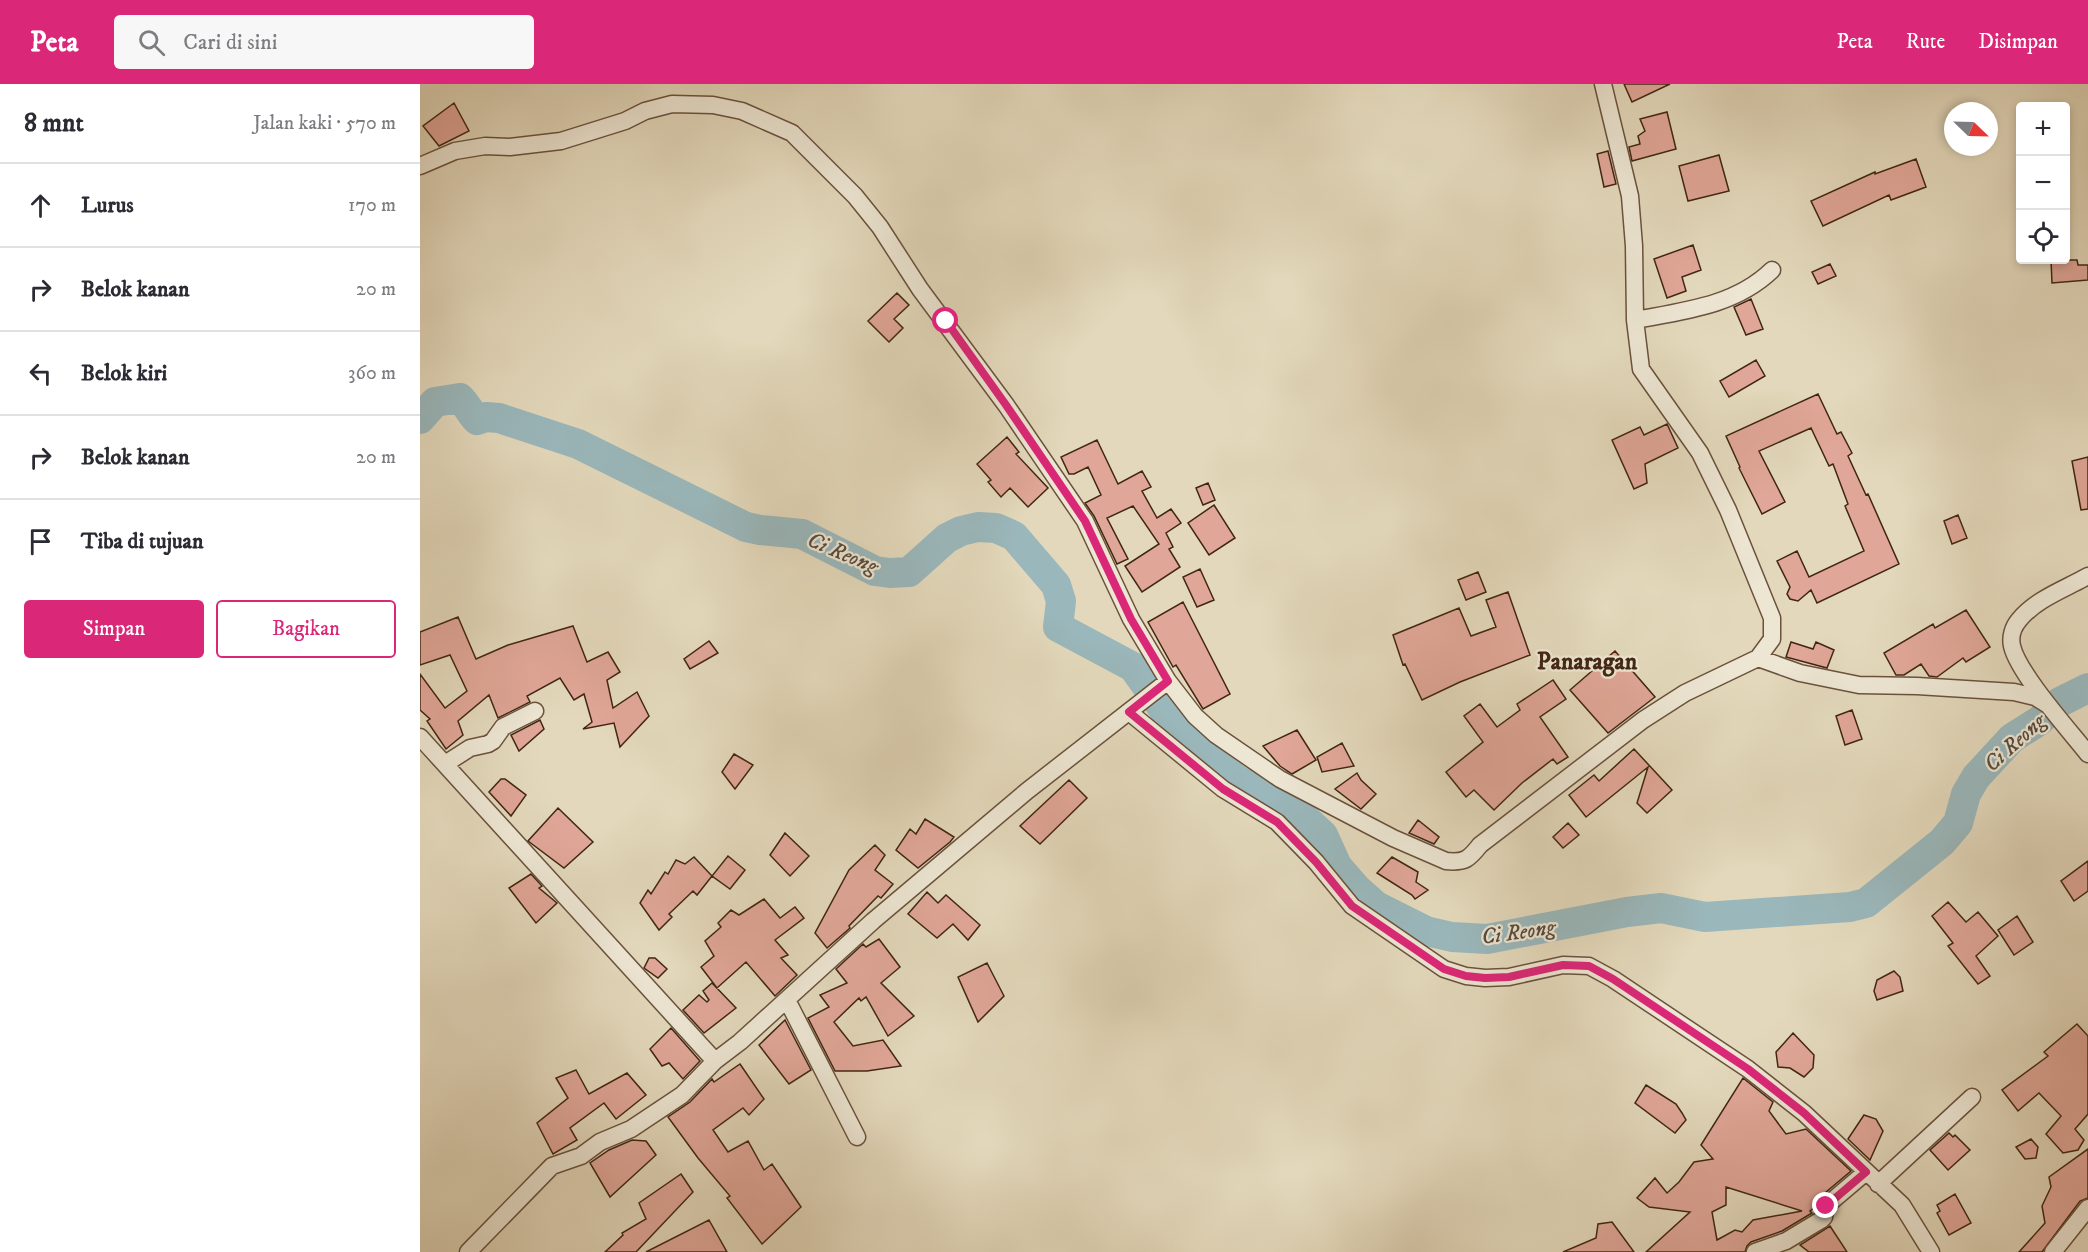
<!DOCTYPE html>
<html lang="id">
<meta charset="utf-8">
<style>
:root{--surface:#fff;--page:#f7f7f7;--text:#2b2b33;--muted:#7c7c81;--line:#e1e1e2;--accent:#db2777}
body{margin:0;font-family:"IM FELL DW Pica",serif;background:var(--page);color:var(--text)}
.controls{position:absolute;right:18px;top:18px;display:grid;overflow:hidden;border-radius:6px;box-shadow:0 3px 9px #0003}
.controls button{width:54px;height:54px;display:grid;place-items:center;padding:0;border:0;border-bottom:2px solid var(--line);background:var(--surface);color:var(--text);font:30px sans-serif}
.compass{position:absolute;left:1524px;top:18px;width:54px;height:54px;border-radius:50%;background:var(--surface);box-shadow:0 3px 9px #0003;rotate:113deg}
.stop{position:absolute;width:18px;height:18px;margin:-14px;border:4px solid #db2777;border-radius:50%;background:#fff}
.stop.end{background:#db2777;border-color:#fff;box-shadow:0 2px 6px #0008}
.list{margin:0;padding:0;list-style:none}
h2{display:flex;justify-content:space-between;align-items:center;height:78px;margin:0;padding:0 24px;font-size:26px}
h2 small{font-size:20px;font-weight:400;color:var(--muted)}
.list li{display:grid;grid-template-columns:39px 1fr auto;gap:18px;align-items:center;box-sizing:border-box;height:84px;padding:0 24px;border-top:2px solid var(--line)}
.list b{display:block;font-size:22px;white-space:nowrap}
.list em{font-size:20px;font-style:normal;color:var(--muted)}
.actions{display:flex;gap:12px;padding:18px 24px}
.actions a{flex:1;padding:14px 0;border:2px solid var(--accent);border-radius:6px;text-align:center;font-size:21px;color:var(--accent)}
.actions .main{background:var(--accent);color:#fff}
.icon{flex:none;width:33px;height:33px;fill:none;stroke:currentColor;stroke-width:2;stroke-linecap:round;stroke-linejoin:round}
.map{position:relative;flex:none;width:1668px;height:1168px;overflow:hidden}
header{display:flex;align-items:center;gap:36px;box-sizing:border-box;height:84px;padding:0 30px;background:var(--accent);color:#fff}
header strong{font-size:28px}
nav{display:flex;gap:33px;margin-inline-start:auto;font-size:21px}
.search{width:420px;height:54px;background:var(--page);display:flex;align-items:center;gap:15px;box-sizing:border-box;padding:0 21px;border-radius:6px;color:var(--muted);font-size:22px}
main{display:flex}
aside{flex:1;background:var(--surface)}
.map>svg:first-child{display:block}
</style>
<header>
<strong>Peta</strong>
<div class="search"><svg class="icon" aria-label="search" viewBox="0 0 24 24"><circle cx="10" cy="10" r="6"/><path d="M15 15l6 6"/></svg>Cari di sini</div>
<nav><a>Peta</a><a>Rute</a><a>Disimpan</a></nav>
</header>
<main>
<aside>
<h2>8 mnt<small>Jalan kaki · 570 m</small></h2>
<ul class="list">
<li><svg class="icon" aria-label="ahead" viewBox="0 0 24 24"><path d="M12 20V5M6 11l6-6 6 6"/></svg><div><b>Lurus</b></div><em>170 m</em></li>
<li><svg class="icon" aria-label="right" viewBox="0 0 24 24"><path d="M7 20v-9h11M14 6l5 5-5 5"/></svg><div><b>Belok kanan</b></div><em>20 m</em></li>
<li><svg class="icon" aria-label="left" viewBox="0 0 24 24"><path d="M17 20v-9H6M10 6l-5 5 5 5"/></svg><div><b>Belok kiri</b></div><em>360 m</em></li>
<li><svg class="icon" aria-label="right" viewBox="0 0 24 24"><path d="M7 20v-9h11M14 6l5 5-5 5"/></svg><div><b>Belok kanan</b></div><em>20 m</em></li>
<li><svg class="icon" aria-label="arrive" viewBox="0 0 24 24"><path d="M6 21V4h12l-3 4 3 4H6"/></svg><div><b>Tiba di tujuan</b></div></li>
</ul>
<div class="actions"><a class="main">Simpan</a><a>Bagikan</a></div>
</aside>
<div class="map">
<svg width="1668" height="1168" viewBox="0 0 1668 1168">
<rect width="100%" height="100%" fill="#e3d8bb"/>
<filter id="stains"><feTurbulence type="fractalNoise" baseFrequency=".00333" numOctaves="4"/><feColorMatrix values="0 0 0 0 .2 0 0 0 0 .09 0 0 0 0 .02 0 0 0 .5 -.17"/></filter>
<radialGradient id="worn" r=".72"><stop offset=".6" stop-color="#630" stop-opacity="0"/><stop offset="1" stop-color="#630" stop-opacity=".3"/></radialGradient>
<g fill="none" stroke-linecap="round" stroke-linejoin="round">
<path stroke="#9ab7bb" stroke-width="30" d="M 0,335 L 15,318 L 40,314 C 48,322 50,329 57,336 L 66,333 L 79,334 L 158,360 L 326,443 L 340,446 L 382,450 L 455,487 L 470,489 L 489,488 L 527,454 L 541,447 L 558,443 L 576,444 L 594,452 L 636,501 L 641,517 L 638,543 L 713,583 L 766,657 L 786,673 L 819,697 L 864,715 L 903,751 L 917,782 L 937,805 L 956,822 L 1006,847 L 1032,853 L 1067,855 L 1207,828 L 1241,824 L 1285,833 L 1430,823 L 1446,819 L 1522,758 L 1538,739 L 1546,710 L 1556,693 L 1592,654 L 1619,637 L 1640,618 L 1668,604"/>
</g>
<path fill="#e0a697" stroke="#412613" stroke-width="1.5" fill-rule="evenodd" d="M 1204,0 L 1250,0 L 1212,18 Z
M 34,19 L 49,47 L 19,62 L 3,42 Z
M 1247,28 L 1256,65 L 1212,77 L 1209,63 L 1220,60 L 1218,52 L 1225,47 L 1220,35 Z
M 1188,67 L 1196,100 L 1184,103 L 1177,70 Z
M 1299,71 L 1309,107 L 1268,117 L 1259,82 Z
M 1496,75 L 1506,103 L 1471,116 L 1469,111 L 1403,142 L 1391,117 L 1455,88 L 1455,90 Z
M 1273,161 L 1281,186 L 1262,193 L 1266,207 L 1247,214 L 1234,175 Z
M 1631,176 L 1657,176 L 1658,181 L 1668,181 L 1668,196 L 1632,199 Z
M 1410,180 L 1416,192 L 1398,200 L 1392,188 Z
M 477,209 L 489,221 L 474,235 L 483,244 L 469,258 L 448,237 Z
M 1331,215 L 1343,245 L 1326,251 L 1314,223 Z
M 1336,276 L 1345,292 L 1309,313 L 1300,297 Z
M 1398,310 L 1417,350 L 1421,348 L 1432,369 L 1428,372 L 1446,411 L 1448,410 L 1479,480 L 1397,519 L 1391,506 L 1378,517 L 1370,515 L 1367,510 L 1370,503 L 1357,477 L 1377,467 L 1389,493 L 1444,467 L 1425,422 L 1428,420 L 1413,380 L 1409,382 L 1391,344 L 1339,367 L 1365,418 L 1342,430 L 1319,384 L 1320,383 L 1306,352 Z
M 1247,340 L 1258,364 L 1225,380 L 1227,399 L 1214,405 L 1192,356 L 1220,343 L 1224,351 Z
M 587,353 L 599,368 L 596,370 L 628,404 L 608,423 L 590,404 L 581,413 L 568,398 L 571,396 L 557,380 Z
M 677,356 L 698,400 L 722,387 L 731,403 L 722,407 L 737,434 L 751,425 L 761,439 L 746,449 L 753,463 L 749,465 L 760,483 L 722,508 L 705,482 L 739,460 L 713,422 L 687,434 L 708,475 L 697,480 L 674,432 L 665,419 L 681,411 L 668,383 L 654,390 L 649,390 L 641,373 Z
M 1668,373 L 1668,425 L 1661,426 L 1652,377 Z
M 788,399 L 795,416 L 783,421 L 776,404 Z
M 794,421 L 815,454 L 789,471 L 768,439 Z
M 1538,431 L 1547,454 L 1532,460 L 1524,437 Z
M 780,485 L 794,516 L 777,523 L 763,493 Z
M 1058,488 L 1066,508 L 1046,516 L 1038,496 Z
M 1088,508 L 1110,571 L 1040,598 L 1002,616 L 985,580 L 983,581 L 973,551 L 1039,524 L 1051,552 L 1076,543 L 1066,516 Z
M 763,518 L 810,610 L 783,625 L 756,581 L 753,583 L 728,538 Z
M 1546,526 L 1570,563 L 1546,578 L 1543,574 L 1517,593 L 1509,592 L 1501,580 L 1484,591 L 1476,591 L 1464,569 L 1513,540 L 1515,544 Z
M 38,533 L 56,575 L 88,561 L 153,542 L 167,578 L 188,568 L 200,588 L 187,596 L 193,624 L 217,608 L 229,632 L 200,663 L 194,639 L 163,645 L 172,638 L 164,610 L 154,616 L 140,594 L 107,612 L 110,618 L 78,634 L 69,611 L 38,637 L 43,651 L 26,665 L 7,637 L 10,635 L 0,626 L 0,590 L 25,624 L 47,607 L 30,571 L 0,581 L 0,548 Z
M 289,557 L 298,569 L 270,585 L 264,575 Z
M 1371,558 L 1393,565 L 1396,558 L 1414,566 L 1407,584 L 1366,573 Z
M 1195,567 L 1235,613 L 1188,649 L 1150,606 Z
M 1133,596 L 1146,615 L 1120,633 L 1148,673 L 1137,680 L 1133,675 L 1102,699 L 1074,726 L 1054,706 L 1046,713 L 1026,688 L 1063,658 L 1044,632 L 1060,620 L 1077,643 L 1100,626 L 1097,620 Z
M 1432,626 L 1442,655 L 1425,661 L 1416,632 Z
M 120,636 L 124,645 L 99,667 L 91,651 Z
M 877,646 L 896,676 L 872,690 L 860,682 L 843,662 Z
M 922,659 L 934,682 L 902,688 L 897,673 Z
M 1214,665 L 1252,706 L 1227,729 L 1217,719 L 1228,683 L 1166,733 L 1149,711 L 1174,691 L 1179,697 Z
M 314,670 L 333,681 L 315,705 L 302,688 Z
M 937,689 L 941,696 L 956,710 L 941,725 L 915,705 Z
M 81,695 L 85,695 L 106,711 L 91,732 L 69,708 Z
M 649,696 L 667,714 L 620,760 L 600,742 Z
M 138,724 L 173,758 L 144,784 L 108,757 Z
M 505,735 L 534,753 L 530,758 L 498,784 L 476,766 L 490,745 L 496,750 Z
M 998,736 L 1019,753 L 1014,760 L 989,749 Z
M 1148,739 L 1159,751 L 1143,764 L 1133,753 Z
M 365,749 L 389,772 L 370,792 L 350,771 Z
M 455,761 L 465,771 L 455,786 L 473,800 L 461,814 L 458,812 L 429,842 L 430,844 L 407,864 L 395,849 L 429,786 Z
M 308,772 L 325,786 L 310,805 L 292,792 Z
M 274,773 L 292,792 L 277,811 L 273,807 L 249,830 L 252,833 L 239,846 L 220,819 L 228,806 L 231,810 L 245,788 L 248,790 L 256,776 L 265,780 Z
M 972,773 L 998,788 L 996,798 L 1008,806 L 995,815 L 992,811 L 957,789 Z
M 1668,777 L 1668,807 L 1654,817 L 1641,797 Z
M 111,790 L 122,802 L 119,804 L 137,819 L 116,839 L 89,804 Z
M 507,808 L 518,819 L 526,811 L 560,841 L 548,856 L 533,840 L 517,854 L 488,830 Z
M 344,815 L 360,834 L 375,823 L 384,834 L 355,856 L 368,871 L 361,874 L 377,891 L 355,912 L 326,878 L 297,904 L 281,883 L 294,872 L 285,857 L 301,843 L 298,839 L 311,826 L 319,831 Z
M 1528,818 L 1546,838 L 1558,828 L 1578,852 L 1556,872 L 1570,892 L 1558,900 L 1528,862 L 1533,859 L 1512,832 Z
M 1597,832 L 1613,858 L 1594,871 L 1578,846 Z
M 459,855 L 480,883 L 461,899 L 494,932 L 468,952 L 446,913 L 441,917 L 439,914 L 414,938 L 433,962 L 463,956 L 481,982 L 447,987 L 415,987 L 388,934 L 409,923 L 400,911 L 427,899 L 416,885 L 443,860 L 446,863 Z
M 229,874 L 235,874 L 247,885 L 238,894 L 224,884 Z
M 567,879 L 584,912 L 558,938 L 538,893 Z
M 1474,887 L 1480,893 L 1483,907 L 1457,916 L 1454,907 L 1457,896 Z
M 292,899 L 316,924 L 284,949 L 263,926 L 279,911 L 287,918 L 289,916 L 283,907 Z
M 365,936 L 391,986 L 369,1000 L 339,961 Z
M 1657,940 L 1668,952 L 1668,1030 L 1655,1045 L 1664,1056 L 1658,1066 L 1643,1069 L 1626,1050 L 1641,1032 L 1619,1009 L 1598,1027 L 1582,1006 L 1628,972 L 1624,968 Z
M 251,944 L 280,977 L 263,995 L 249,979 L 242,982 L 230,965 Z
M 1373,949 L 1394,971 L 1393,984 L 1384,993 L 1370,984 L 1358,983 L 1356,968 Z
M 320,980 L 344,1015 L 329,1031 L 323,1024 L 293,1046 L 308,1068 L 328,1057 L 344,1086 L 352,1080 L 381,1123 L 342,1160 L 307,1114 L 310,1112 L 278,1074 L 248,1033 L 270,1018 L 292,995 L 294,998 Z
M 156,986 L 169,1010 L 207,989 L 226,1011 L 196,1035 L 184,1019 L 150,1044 L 157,1056 L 133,1070 L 117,1039 L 148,1014 L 136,994 Z
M 1323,994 L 1353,1018 L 1349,1027 L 1366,1050 L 1386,1045 L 1431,1087 L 1399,1114 L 1395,1123 L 1390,1127 L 1392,1129 L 1362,1147 L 1331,1158 L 1327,1162 L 1325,1168 L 1226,1168 L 1270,1128 L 1229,1123 L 1217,1114 L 1235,1094 L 1247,1109 L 1259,1098 L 1274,1078 L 1293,1075 L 1281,1061 ZM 1306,1103 L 1382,1127 L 1333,1136 L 1322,1148 L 1315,1146 L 1297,1156 L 1292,1128 L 1306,1121 Z
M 1226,1001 L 1256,1020 L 1262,1029 L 1266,1036 L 1255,1049 L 1215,1019 Z
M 1444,1031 L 1456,1035 L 1463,1047 L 1450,1076 L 1428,1055 Z
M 1529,1049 L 1533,1053 L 1535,1051 L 1550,1066 L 1528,1086 L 1510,1066 Z
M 1611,1055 L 1618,1063 L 1616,1074 L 1605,1075 L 1596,1063 Z
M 212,1056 L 226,1057 L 236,1071 L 190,1113 L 170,1079 L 189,1066 Z
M 1668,1065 L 1668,1114 L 1660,1117 L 1622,1168 L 1599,1168 L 1625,1139 L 1622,1122 L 1631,1103 L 1629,1093 Z
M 261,1090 L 273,1108 L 216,1168 L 185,1168 L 203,1151 L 202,1149 L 226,1135 L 219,1119 Z
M 1535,1110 L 1551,1139 L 1529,1151 L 1517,1129 L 1520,1127 L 1517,1121 Z
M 289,1136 L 307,1168 L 226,1168 Z
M 1192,1138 L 1214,1168 L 1143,1168 L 1176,1154 L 1178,1140 Z
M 1410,1142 L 1427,1168 L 1389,1168 L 1380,1161 Z"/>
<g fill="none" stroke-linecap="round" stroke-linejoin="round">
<defs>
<path id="street" d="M 0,82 L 35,67 L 65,62 L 90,63 L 141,57 L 205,37 L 225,27 L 252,20 L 293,21 L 322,27 L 372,49 L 435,112 L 460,143 L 500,205 L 586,321 L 665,437 L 711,535 L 748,597 L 775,632 L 796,651 L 860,695 L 973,754 L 1026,777 C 1045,779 1049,775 1060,761 L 1223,636 L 1265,609 L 1338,574 L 1352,555 L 1352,534 L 1308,426 L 1280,369 L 1221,285 L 1215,236 L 1214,162 L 1210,112 L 1183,0
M 1215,236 C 1263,227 1315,222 1352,186
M 1668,492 C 1645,505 1616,515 1599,536 C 1593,543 1590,553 1592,562 C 1598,589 1649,646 1668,670
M 1338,574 L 1380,589 L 1439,601 L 1497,602 L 1594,608 L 1615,613 L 1628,621
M 709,628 L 803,705 L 857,738 L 896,778 L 932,822 L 1024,885 L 1046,892 L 1065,894 L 1089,893 L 1143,881 L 1169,882 L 1193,895 L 1328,985 L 1384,1029 L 1482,1121 L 1511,1168
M 0,653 L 295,977
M 25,680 L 50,664 L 68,660 L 73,657 L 83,643 L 115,627
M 367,916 L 437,1053
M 1458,1100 L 1552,1013
M 48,1168 L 132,1082 L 161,1072 L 180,1058 L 211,1045 L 262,1011 L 295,977 L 320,958 L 453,837 L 607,707 L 748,597
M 1335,1168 L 1366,1157 L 1401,1136 L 1404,1133 L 1406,1122 L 1446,1088
M 1633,1168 L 1668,1124"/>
</defs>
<use href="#street" stroke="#6a523d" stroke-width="19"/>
<use href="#street" stroke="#ede6d3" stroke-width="16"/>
</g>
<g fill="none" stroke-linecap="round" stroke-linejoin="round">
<path stroke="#db2777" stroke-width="8" d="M 526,237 L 586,321 L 665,437 L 711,535 L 748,597 L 709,628 L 803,705 L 857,738 L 896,778 L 932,822 L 1024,885 L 1046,892 L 1065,894 L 1089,893 L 1143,881 L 1169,882 L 1193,895 L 1328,985 L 1384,1029 L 1446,1088 L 1406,1122"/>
</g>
<g text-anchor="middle" stroke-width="4.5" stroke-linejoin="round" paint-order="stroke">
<g font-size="22" font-style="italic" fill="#574a3d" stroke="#ede6d3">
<text transform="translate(423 468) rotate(23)" y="8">Ci Reong</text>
<text transform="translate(1594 658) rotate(-42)" y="8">Ci Reong</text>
<text transform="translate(1098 847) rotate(-8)" y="8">Ci Reong</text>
</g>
<g font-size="24" font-weight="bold" fill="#412613" stroke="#ede6d3">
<text x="1167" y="585">Panaragan</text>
</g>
</g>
<rect width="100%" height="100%" filter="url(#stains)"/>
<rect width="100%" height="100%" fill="url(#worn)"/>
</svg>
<div class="controls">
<button>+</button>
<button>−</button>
<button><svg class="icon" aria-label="locate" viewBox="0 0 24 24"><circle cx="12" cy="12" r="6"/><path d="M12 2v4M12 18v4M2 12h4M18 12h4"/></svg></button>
</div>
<svg class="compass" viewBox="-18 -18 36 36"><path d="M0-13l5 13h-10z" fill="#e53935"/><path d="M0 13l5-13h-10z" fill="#7c7c81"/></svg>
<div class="stop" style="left:526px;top:237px"></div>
<div class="stop end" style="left:1406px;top:1122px"></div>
</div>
</main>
